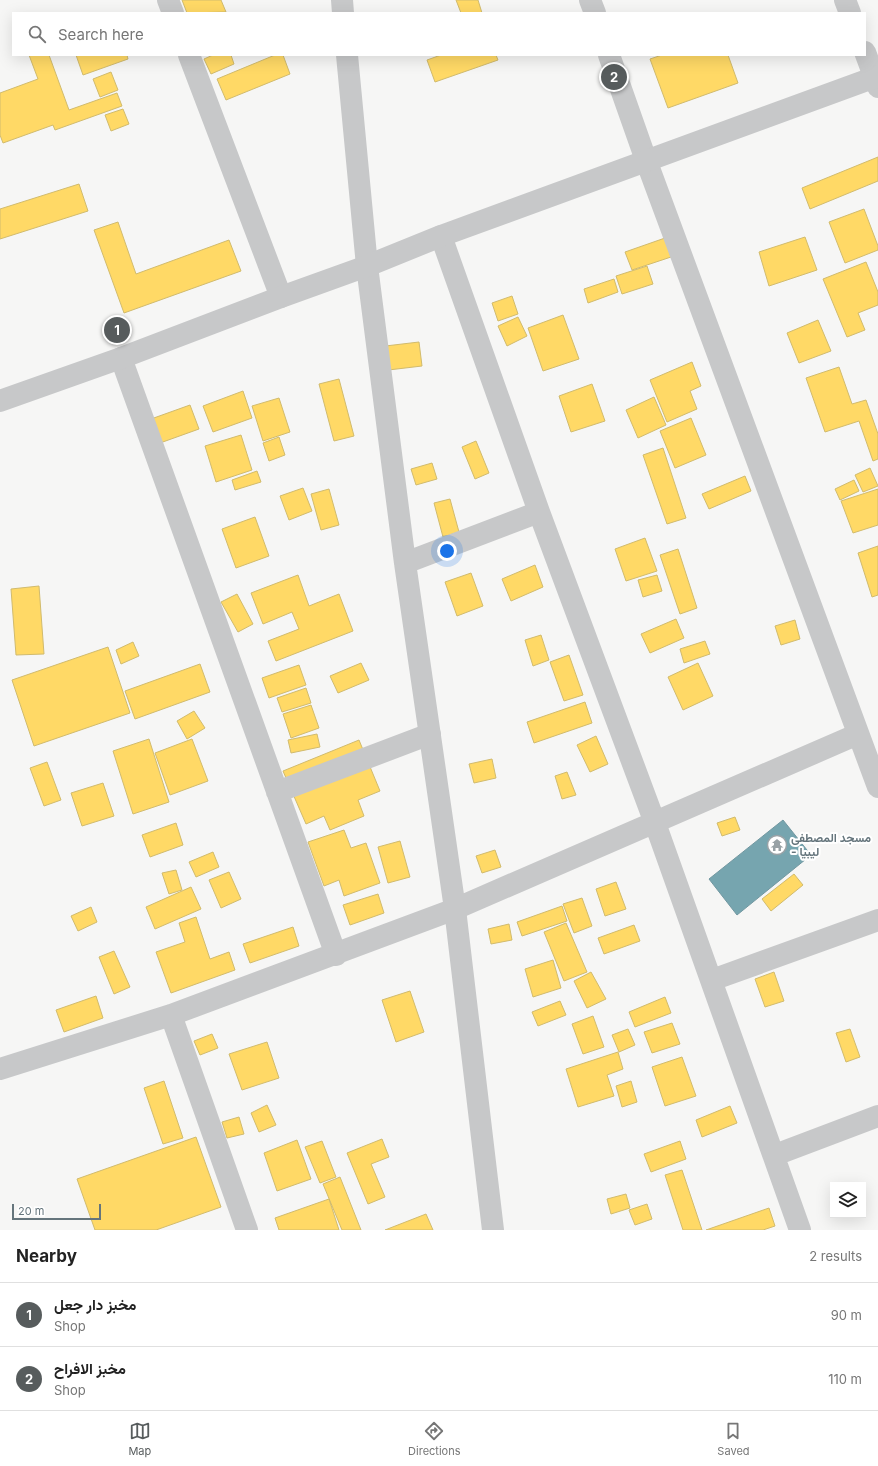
<!DOCTYPE html>
<meta charset="utf-8">
<style>
:root{--surface:#fff;--page:#f6f6f6;--text:#222;--muted:#767676;--line:#e0e0e0;--accent:#575c5d}
body{margin:0;font-family:Inter,Vazirmatn,sans-serif;background:var(--page);color:var(--text)}
.controls{position:absolute;right:12px;bottom:12px;display:grid;overflow:hidden;border-radius:0px;box-shadow:0 4px 16px #0002}
.controls button{width:36px;height:36px;display:grid;place-items:center;padding:0;border:0;border-bottom:1px solid var(--line);background:var(--surface);color:var(--text);font:20px sans-serif}
.scale{position:absolute;left:12px;bottom:10px;width:89px;box-sizing:border-box;padding-left:4px;border:2px solid #65757c;border-top:0;font-size:11px;line-height:14px;white-space:nowrap;color:#65757c;-webkit-text-stroke:3px #fff;paint-order:stroke}
.you{position:absolute;left:447px;top:551px;width:14px;height:14px;margin:-10px;border:3px solid #fff;border-radius:50%;background:#1a73e8;box-shadow:0 0 0 6px #1a73e833}
.badge{display:grid;place-items:center;width:26px;height:26px;border-radius:50%;background:var(--accent);color:#fff;font-size:13px;font-weight:700}
.pin{position:absolute;translate:-50% -50%;border:2px solid #fff;box-shadow:0 1px 4px #0006}
.list{margin:0;padding:0;list-style:none}
h2{display:flex;justify-content:space-between;align-items:center;height:52px;margin:0;padding:0 16px;font-size:17px}
h2 small{font-size:13px;font-weight:400;color:var(--muted)}
.list li{display:grid;grid-template-columns:26px 1fr auto;gap:12px;align-items:center;box-sizing:border-box;height:64px;padding:0 16px;border-top:1px solid var(--line)}
.list b{display:block;font-size:15px;white-space:nowrap}
.list p{margin:0;font-size:13px;white-space:nowrap;color:var(--muted)}
.list em{font-size:13px;font-style:normal;color:var(--muted)}
.icon{flex:none;width:22px;height:22px;fill:none;stroke:currentColor;stroke-width:2;stroke-linecap:round;stroke-linejoin:round}
.map{position:relative;flex:none;width:878px;height:1230px;overflow:hidden}
.search{position:absolute;background:var(--surface);box-shadow:0 4px 16px #0002;left:12px;right:12px;top:12px;height:44px;display:flex;align-items:center;gap:10px;box-sizing:border-box;padding:0 14px;border-radius:0px;color:var(--muted);font-size:15px}
.sheet{height:180px;background:var(--surface)}
nav{display:flex;justify-content:space-around;align-items:center;box-sizing:border-box;height:56px;border-top:1px solid var(--line);background:var(--surface);font-size:11px;color:var(--muted)}
nav a{display:grid;justify-items:center;gap:2px}
nav .on{color:var(--accent)}
.map>svg:first-child{display:block}
</style>
<div class="map">
<svg width="878" height="1230" viewBox="0 0 878 1230">
<rect width="100%" height="100%" fill="#f6f6f5"/>
<path fill="#ffd966" stroke="#d1bb6d" d="M 182,0 L 221,0 L 226,12 L 187,13 Z
M 456,0 L 478,0 L 482,13 L 461,13 Z
M 29,55 L 49,55 L 69,110 L 117,93 L 122,106 L 55,130 L 53,125 L 3,143 L 0,135 L 0,93 L 38,79 Z
M 76,55 L 127,55 L 128,59 L 83,75 Z
M 213,55 L 231,55 L 234,64 L 211,74 L 204,59 Z
M 275,55 L 283,55 L 290,74 L 226,100 L 217,79 Z
M 441,55 L 496,55 L 498,60 L 435,82 L 427,60 Z
M 662,55 L 728,55 L 738,83 L 668,108 L 650,59 Z
M 111,72 L 118,90 L 100,97 L 93,79 Z
M 123,109 L 129,124 L 111,131 L 105,115 Z
M 878,157 L 878,181 L 810,209 L 802,188 Z
M 79,184 L 88,211 L 0,239 L 0,209 Z
M 864,209 L 878,246 L 878,250 L 845,263 L 829,222 Z
M 118,222 L 136,274 L 229,240 L 241,271 L 124,313 L 94,230 Z
M 805,237 L 817,270 L 769,286 L 759,252 Z
M 665,238 L 671,257 L 632,270 L 625,252 Z
M 866,262 L 878,292 L 878,305 L 858,313 L 865,330 L 847,337 L 823,279 Z
M 647,266 L 653,284 L 622,294 L 616,276 Z
M 614,279 L 618,292 L 588,303 L 584,289 Z
M 512,296 L 518,314 L 498,321 L 492,303 Z
M 563,315 L 579,359 L 543,371 L 528,328 Z
M 518,317 L 527,336 L 507,346 L 498,326 Z
M 818,320 L 831,351 L 799,363 L 787,333 Z
M 419,342 L 422,366 L 380,371 L 377,347 Z
M 692,362 L 701,386 L 690,391 L 697,409 L 667,422 L 650,380 Z
M 839,367 L 852,404 L 866,400 L 878,434 L 878,459 L 873,461 L 859,421 L 825,432 L 806,378 Z
M 339,379 L 354,436 L 334,441 L 319,384 Z
M 592,384 L 605,421 L 571,432 L 559,396 Z
M 243,391 L 252,418 L 213,432 L 203,406 Z
M 654,397 L 666,425 L 638,438 L 626,410 Z
M 279,398 L 290,432 L 263,441 L 252,406 Z
M 190,405 L 199,429 L 160,443 L 151,419 Z
M 691,418 L 706,455 L 675,468 L 660,431 Z
M 241,435 L 252,470 L 216,482 L 205,446 Z
M 279,437 L 285,455 L 269,461 L 263,443 Z
M 476,441 L 489,473 L 475,479 L 462,447 Z
M 663,448 L 686,518 L 667,524 L 643,455 Z
M 432,463 L 437,479 L 416,485 L 411,469 Z
M 870,468 L 878,486 L 863,492 L 855,475 Z
M 257,471 L 261,482 L 235,490 L 232,480 Z
M 745,476 L 751,491 L 709,509 L 702,494 Z
M 854,480 L 859,491 L 840,500 L 835,489 Z
M 303,488 L 312,511 L 289,520 L 280,496 Z
M 329,489 L 339,525 L 321,530 L 311,494 Z
M 878,489 L 878,525 L 853,533 L 841,501 Z
M 450,499 L 459,532 L 443,537 L 434,503 Z
M 255,517 L 269,556 L 236,568 L 222,529 Z
M 645,538 L 657,571 L 626,581 L 615,549 Z
M 878,546 L 878,595 L 872,597 L 858,553 Z
M 678,549 L 697,608 L 680,614 L 660,555 Z
M 535,565 L 543,587 L 511,601 L 502,579 Z
M 471,573 L 483,606 L 457,616 L 445,582 Z
M 298,575 L 309,606 L 339,594 L 353,631 L 276,661 L 268,641 L 299,629 L 292,612 L 263,624 L 251,593 Z
M 657,575 L 662,591 L 643,597 L 638,580 Z
M 39,586 L 44,654 L 16,655 L 11,589 Z
M 237,594 L 253,624 L 238,632 L 221,602 Z
M 676,619 L 684,638 L 650,653 L 641,634 Z
M 795,620 L 800,639 L 781,645 L 775,626 Z
M 541,635 L 549,660 L 533,666 L 525,640 Z
M 705,641 L 710,654 L 684,663 L 680,649 Z
M 133,642 L 139,656 L 121,664 L 116,650 Z
M 108,647 L 130,713 L 34,746 L 12,680 Z
M 569,655 L 583,695 L 564,701 L 550,662 Z
M 361,663 L 369,680 L 338,693 L 330,676 Z
M 698,663 L 713,696 L 683,710 L 668,677 Z
M 200,664 L 210,692 L 135,719 L 125,691 Z
M 299,665 L 306,685 L 269,698 L 262,678 Z
M 306,688 L 311,703 L 282,712 L 277,698 Z
M 585,702 L 592,723 L 534,743 L 527,722 Z
M 311,705 L 319,728 L 291,738 L 283,714 Z
M 194,711 L 205,728 L 187,739 L 177,721 Z
M 317,734 L 320,747 L 291,753 L 288,740 Z
M 596,736 L 608,764 L 590,772 L 577,745 Z
M 149,739 L 169,802 L 133,814 L 113,751 Z
M 192,739 L 208,781 L 170,795 L 155,753 Z
M 359,740 L 380,791 L 358,800 L 364,816 L 330,830 L 324,816 L 306,824 L 283,771 Z
M 492,759 L 496,778 L 474,783 L 469,764 Z
M 47,762 L 61,800 L 44,806 L 30,768 Z
M 567,772 L 576,795 L 562,799 L 555,776 Z
M 103,783 L 114,816 L 82,826 L 71,793 Z
M 735,817 L 740,830 L 722,836 L 717,823 Z
M 176,823 L 183,845 L 150,857 L 142,835 Z
M 344,830 L 351,848 L 366,843 L 380,883 L 344,896 L 339,880 L 324,886 L 308,842 Z
M 400,841 L 410,877 L 388,883 L 378,847 Z
M 495,850 L 501,867 L 482,873 L 476,856 Z
M 213,852 L 219,867 L 196,877 L 189,862 Z
M 176,870 L 182,890 L 169,894 L 162,873 Z
M 229,872 L 241,899 L 221,908 L 209,880 Z
M 794,874 L 803,885 L 771,911 L 762,899 Z
M 616,882 L 626,909 L 605,916 L 596,889 Z
M 191,887 L 201,909 L 155,929 L 146,907 Z
M 378,894 L 384,913 L 350,925 L 343,905 Z
M 582,898 L 592,926 L 574,933 L 563,904 Z
M 562,906 L 567,921 L 522,936 L 517,922 Z
M 91,907 L 97,922 L 78,931 L 71,916 Z
M 196,917 L 210,959 L 229,952 L 235,970 L 171,993 L 156,952 L 185,942 L 179,923 Z
M 566,923 L 587,972 L 564,981 L 544,932 Z
M 509,924 L 512,940 L 491,944 L 488,929 Z
M 634,925 L 640,941 L 604,954 L 598,938 Z
M 293,927 L 299,946 L 250,963 L 243,944 Z
M 114,951 L 130,987 L 114,994 L 99,957 Z
M 553,960 L 561,988 L 533,997 L 525,969 Z
M 591,972 L 606,999 L 587,1008 L 574,981 Z
M 774,972 L 784,1001 L 765,1007 L 755,979 Z
M 410,991 L 424,1032 L 396,1042 L 382,1000 Z
M 96,996 L 103,1018 L 64,1032 L 56,1010 Z
M 665,997 L 671,1013 L 635,1027 L 629,1012 Z
M 560,1001 L 566,1015 L 538,1026 L 532,1012 Z
M 593,1016 L 604,1047 L 583,1054 L 572,1024 Z
M 672,1023 L 680,1044 L 652,1053 L 644,1032 Z
M 628,1029 L 635,1045 L 619,1052 L 612,1035 Z
M 850,1029 L 860,1057 L 846,1062 L 836,1033 Z
M 212,1034 L 218,1048 L 200,1055 L 194,1041 Z
M 267,1042 L 279,1078 L 242,1090 L 229,1054 Z
M 618,1052 L 623,1069 L 607,1075 L 614,1096 L 578,1107 L 566,1069 Z
M 682,1057 L 696,1096 L 665,1106 L 652,1067 Z
M 164,1081 L 183,1138 L 163,1144 L 144,1088 Z
M 631,1081 L 637,1102 L 622,1107 L 616,1086 Z
M 267,1105 L 276,1125 L 259,1132 L 251,1113 Z
M 730,1106 L 737,1123 L 702,1137 L 696,1120 Z
M 239,1117 L 244,1134 L 227,1138 L 222,1122 Z
M 196,1137 L 221,1207 L 156,1230 L 95,1230 L 77,1179 Z
M 382,1139 L 389,1157 L 371,1164 L 385,1197 L 368,1204 L 347,1153 Z
M 297,1140 L 311,1179 L 277,1191 L 264,1153 Z
M 322,1141 L 336,1177 L 320,1183 L 305,1147 Z
M 680,1141 L 686,1159 L 651,1172 L 644,1154 Z
M 682,1170 L 702,1230 L 683,1230 L 665,1175 Z
M 340,1177 L 361,1230 L 342,1230 L 323,1184 Z
M 626,1194 L 630,1208 L 611,1214 L 607,1199 Z
M 329,1199 L 339,1230 L 279,1230 L 275,1218 Z
M 647,1204 L 652,1219 L 635,1225 L 629,1210 Z
M 769,1208 L 775,1226 L 763,1230 L 706,1230 Z
M 426,1214 L 433,1230 L 385,1230 Z"/>
<path fill="#76a5af" stroke="#7197a0" d="M 783,820 L 811,855 L 737,915 L 709,879 Z"/>
<g fill="none" stroke-linecap="round" stroke-linejoin="round">
<path stroke="#c7c8c9" stroke-width="22" d="M 168,0 L 173,13
M 342,0 L 343,13
M 590,0 L 595,13
M 845,0 L 850,13
M 865,52 L 878,87
M 189,55 L 281,297
M 347,55 L 367,266 L 405,563 L 455,909 L 493,1230
M 609,55 L 646,160 L 878,787
M 441,236 L 539,512 L 655,823 L 800,1230
M 121,358 L 336,955
M 405,563 L 539,512
M 277,792 L 430,734
M 712,980 L 878,920
M 171,1015 L 247,1230
M 0,1069 L 171,1015 L 455,909 L 858,734
M 775,1155 L 878,1116"/>
<path stroke="#c7c8c9" stroke-width="22" d="M 0,401 L 121,358 L 281,297 L 367,266 L 441,236 L 878,76"/>
</g>
<defs>
<symbol id="temple-ring" viewBox="-11 -11 22 22"><circle r="9.5" fill="#fff" stroke="#98a2a6" stroke-width="1.5"/><path d="M0-6L5-2H3V0L6.5 2.5H4V6H1.5V3h-3V6H-4V2.5H-6.5L-3 0V-2H-5Z" fill="#98a2a6"/></symbol>
</defs>
<g fill-rule="evenodd">
<use href="#temple-ring" x="766" y="834" width="22" height="22"/>
</g>
<g text-anchor="middle" stroke-width="4" stroke-linejoin="round" paint-order="stroke">
<g font-size="12" font-weight="bold" fill="#65757c" stroke="#fff" text-anchor="start">
<text x="791" y="842">مسجد المصطفى<tspan x="791" dy="14">- ليبيا</tspan></text>
</g>
</g>
</svg>
<div class="controls">
<button><svg class="icon" aria-label="layers" viewBox="0 0 24 24"><path d="M12 4l9 5-9 5-9-5zM3 14l9 5 9-5"/></svg></button>
</div>
<div class="scale">20 m</div>
<div class="you"></div>
<div class="pin badge" style="left:117px;top:330px">1</div>
<div class="pin badge" style="left:614px;top:77px">2</div>
<div class="search"><svg class="icon" aria-label="search" viewBox="0 0 24 24"><circle cx="10" cy="10" r="6"/><path d="M15 15l6 6"/></svg>Search here</div>
</div>
<section class="sheet">
<h2>Nearby<small>2 results</small></h2>
<ul class="list">
<li><span class="badge">1</span><div><b>مخبز دار جعل</b><p>Shop</p></div><em>90 m</em></li>
<li><span class="badge">2</span><div><b>مخبز الافراح</b><p>Shop</p></div><em>110 m</em></li>
</ul>
</section>
<nav>
<a class="on"><svg class="icon" aria-label="map" viewBox="0 0 24 24"><path d="M3 6l6-2 6 2 6-2v14l-6 2-6-2-6 2zM9 4v14M15 6v14"/></svg>Map</a>
<a><svg class="icon" aria-label="directions" viewBox="0 0 24 24"><path d="M12 3l9 9-9 9-9-9zM9 14v-3h6M13 9l2 2-2 2"/></svg>Directions</a>
<a><svg class="icon" aria-label="saved" viewBox="0 0 24 24"><path d="M7 4h10v16l-5-4-5 4z"/></svg>Saved</a>
</nav>
